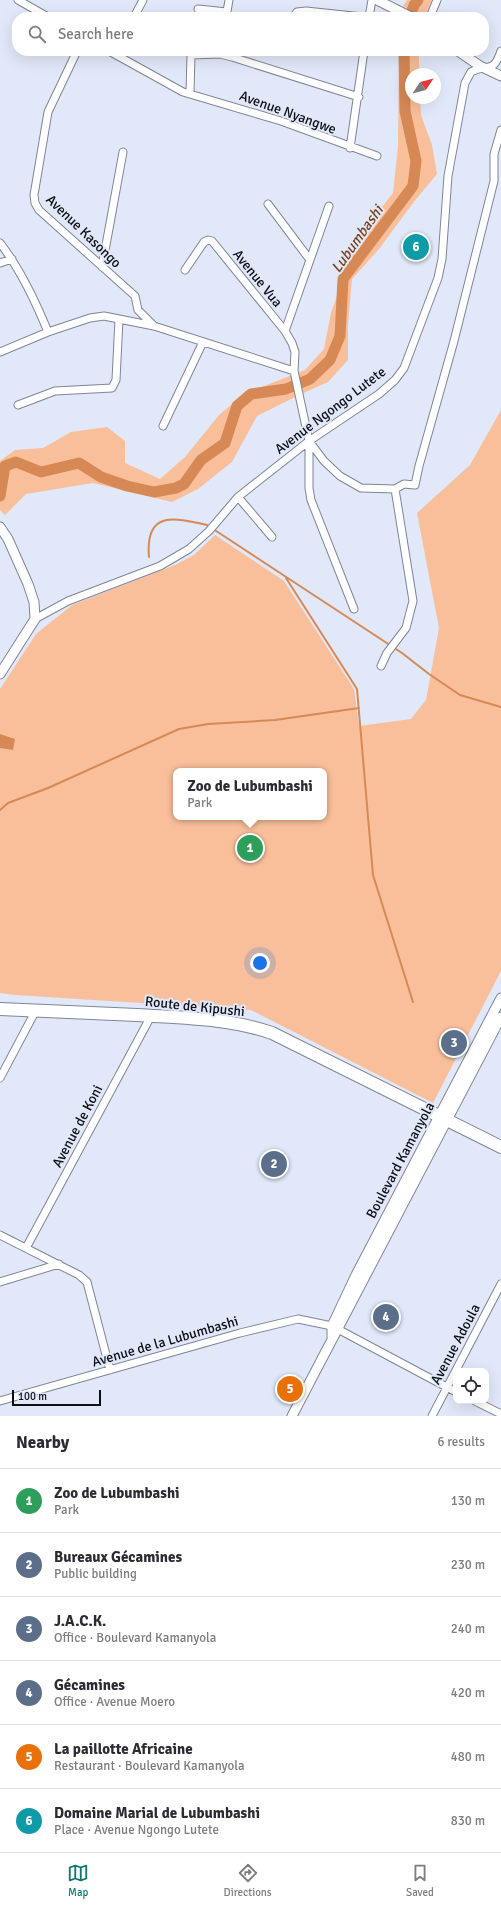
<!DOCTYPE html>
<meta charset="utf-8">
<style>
:root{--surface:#fff;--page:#f7f7f7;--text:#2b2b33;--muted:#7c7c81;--line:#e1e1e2;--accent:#0f766e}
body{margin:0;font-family:Signika,sans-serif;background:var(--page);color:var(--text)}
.controls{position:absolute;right:12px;bottom:12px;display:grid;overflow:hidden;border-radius:8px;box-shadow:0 4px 16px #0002}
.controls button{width:36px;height:36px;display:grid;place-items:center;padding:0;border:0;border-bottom:1px solid var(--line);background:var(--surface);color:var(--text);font:20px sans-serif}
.compass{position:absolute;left:405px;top:68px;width:36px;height:36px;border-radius:50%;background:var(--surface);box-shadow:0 4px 16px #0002;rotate:55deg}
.scale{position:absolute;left:12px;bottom:10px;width:89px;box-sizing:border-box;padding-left:4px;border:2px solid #0d0f15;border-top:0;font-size:11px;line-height:14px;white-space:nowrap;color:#0d0f15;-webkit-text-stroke:3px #e1e8f9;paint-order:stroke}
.you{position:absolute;left:260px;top:963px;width:14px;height:14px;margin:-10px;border:3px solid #fff;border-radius:50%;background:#1a73e8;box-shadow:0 0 0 6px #1a73e833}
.badge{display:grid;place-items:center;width:26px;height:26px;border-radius:50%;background:var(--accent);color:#fff;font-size:13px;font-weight:700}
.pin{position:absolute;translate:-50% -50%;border:2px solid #fff;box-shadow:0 1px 4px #0006}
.popup{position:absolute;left:173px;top:768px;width:154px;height:52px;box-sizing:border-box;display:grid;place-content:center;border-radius:8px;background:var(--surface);filter:drop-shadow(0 1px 3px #0005);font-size:13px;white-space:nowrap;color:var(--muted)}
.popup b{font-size:15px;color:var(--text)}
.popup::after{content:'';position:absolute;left:50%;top:100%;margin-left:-8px;border:8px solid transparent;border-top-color:var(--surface)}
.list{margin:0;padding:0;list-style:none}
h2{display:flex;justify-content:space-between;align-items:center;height:52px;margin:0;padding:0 16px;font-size:17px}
h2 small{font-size:13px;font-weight:400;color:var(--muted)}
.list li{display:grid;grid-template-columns:26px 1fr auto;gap:12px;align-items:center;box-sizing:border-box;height:64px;padding:0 16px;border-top:1px solid var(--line)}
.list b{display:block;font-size:15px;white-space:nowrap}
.list p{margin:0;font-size:13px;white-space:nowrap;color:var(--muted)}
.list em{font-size:13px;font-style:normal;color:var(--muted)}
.icon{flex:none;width:22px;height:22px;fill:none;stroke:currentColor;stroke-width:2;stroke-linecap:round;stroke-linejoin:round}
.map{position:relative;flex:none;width:501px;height:1416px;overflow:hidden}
.search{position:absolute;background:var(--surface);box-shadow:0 4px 16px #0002;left:12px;right:12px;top:12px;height:44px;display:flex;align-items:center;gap:10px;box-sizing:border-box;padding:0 14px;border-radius:16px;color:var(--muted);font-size:15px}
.sheet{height:436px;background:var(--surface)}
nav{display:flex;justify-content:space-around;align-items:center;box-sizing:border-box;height:56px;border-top:1px solid var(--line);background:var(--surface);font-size:11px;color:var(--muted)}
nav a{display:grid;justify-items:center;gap:2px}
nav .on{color:var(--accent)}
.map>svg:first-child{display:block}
</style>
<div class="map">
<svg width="501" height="1416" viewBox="0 0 501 1416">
<rect width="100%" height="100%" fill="#e1e8f9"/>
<path fill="#f9bf9a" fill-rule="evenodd" d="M 407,0 L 432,0 L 424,17 L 403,6 Z
M 399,51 L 419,51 L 419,74 L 411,74 L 411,98 L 420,98 L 421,115 L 432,145 L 437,174 L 413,203 L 379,249 L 352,279 L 348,325 L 348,360 L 328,382 L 299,395 L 257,416 L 232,462 L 198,489 L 172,502 L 93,483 L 26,494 L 5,515 L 0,510 L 0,461 L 15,450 L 43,448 L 71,432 L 107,427 L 125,441 L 125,463 L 160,479 L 185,457 L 219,415 L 244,394 L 305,370 L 324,349 L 331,313 L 353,250 L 367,226 L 393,193 L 398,147 Z
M 501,410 L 501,971 L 433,1103 L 251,1010 L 15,995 L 0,993 L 0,689 L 36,634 L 72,605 L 175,565 L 194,555 L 215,535 L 284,581 L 354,689 L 359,726 L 411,719 L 426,700 L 439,628 L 417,513 L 470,465 ZM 176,771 L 324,771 L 324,817 L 176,817 Z"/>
<path fill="#d68955" d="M 0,734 L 15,739 L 13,750 L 0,748 Z"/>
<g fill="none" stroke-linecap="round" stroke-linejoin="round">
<path stroke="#d68955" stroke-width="2" d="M 149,557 C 145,511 173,517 207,525 L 402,653 L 429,674 L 460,695 L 501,707
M 286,578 L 357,689 L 373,875 L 413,1002
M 0,810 L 8,803 L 48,788 L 179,729 L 208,724 L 275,720 L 359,708"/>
<path stroke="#d68955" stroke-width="11" d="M 410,17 L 414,5 L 418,0
M 0,496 L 5,466 L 16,462 L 41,472 L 79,463 L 101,477 L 127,486 L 154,492 L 176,488 L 184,484 L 201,460 L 225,443 L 237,406 L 251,394 L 286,389 L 310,379 L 330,360 L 340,336 L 343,279 L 413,186 L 416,161 L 405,111 L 404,51"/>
<defs>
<path id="street" d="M 18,0 L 48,17
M 198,9 L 227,12
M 134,17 L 143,0
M 226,17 L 229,0
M 293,17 L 297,12 L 306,11 L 363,17
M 369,17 L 372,0
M 430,17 L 437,0
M 77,51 L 48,112 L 34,195 L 35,203 L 39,210 L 135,296 L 138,310 L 154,326
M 109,51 L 183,92 L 281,121 L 377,156
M 190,93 L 191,55 L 220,54 L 232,57 L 359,97
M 350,148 L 364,51
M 268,204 L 310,260
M 0,243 C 21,270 35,300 48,332
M 0,263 L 12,259
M 102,267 L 123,152
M 185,270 L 204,242 L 208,240 L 212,241 L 285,331 L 292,343 L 295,352 L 294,371 L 309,441 L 324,461 L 340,476 L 361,488 L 395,489 L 404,484 L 415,485 L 419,466 L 454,341 L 494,181 L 494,154 L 501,130
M 285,331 L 329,206
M 0,352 L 48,332 L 90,318 L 104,316 L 154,326 L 294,371
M 18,405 L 55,391 L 112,388 L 116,380 L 119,319
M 163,426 L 203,342
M 309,441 L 309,488 L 311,500 L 354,609
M 238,497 L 272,537
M 35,619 L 68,601 L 160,566 L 189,549 L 209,531 L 238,497 L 309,441 L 379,394 L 395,380 L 404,368 L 438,278 L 442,259 L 448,176 L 465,83 L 471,72 C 487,63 493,75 501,51
M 381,666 L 387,653 L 406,628 L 413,601 L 395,489
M 0,1078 L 36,1010
M 0,1235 L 79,1275 L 87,1282 L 110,1370
M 26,1248 L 151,1016
M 0,1282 L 59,1264
M 0,1401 L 240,1333 L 298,1319 L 332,1326 L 456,1392
M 475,1401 L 501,1414
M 432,1416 L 501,1284"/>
<path id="secondary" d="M 377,0 L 411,17
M 458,51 L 480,66 L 501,76
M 0,527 L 8,539 L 28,584 L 34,602 L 35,619 L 0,674
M 332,1337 L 332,1326 L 356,1275 L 501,998
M 292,1416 L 501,1017"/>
<path id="highway" d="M 0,1009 C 46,1011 91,1013 137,1015 C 182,1018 229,1018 272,1033 L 501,1147"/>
</defs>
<use href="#street" stroke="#7f8595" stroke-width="9"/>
<use href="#secondary" stroke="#7f8595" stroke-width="11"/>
<use href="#highway" stroke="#7f8595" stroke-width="14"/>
<use href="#street" stroke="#fff" stroke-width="7"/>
<use href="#secondary" stroke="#fff" stroke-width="9"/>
<use href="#highway" stroke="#fff" stroke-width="12"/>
</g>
<g text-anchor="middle" stroke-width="4" stroke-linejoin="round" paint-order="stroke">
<g font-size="14" fill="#0d0f15" stroke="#e1e8f9">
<text transform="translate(288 112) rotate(20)" y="5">Avenue Nyangwe</text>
<text transform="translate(84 231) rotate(44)" y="5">Avenue Kasongo</text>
<text transform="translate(258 278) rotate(51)" y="5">Avenue Vua</text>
<text transform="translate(330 410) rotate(-37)" y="5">Avenue Ngongo Lutete</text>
<text transform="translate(195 1006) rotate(6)" y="5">Route de Kipushi</text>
<text transform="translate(77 1126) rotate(-62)" y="5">Avenue de Koni</text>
<text transform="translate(400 1160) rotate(-62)" y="5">Boulevard Kamanyola</text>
<text transform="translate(165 1341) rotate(-16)" y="5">Avenue de la Lubumbashi</text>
<text transform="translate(455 1344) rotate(-62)" y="5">Avenue Adoula</text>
</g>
<g font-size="15" font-style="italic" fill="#77431e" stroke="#e1e8f9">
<text transform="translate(357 239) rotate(-55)" y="5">Lubumbashi</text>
</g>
</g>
</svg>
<div class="controls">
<button><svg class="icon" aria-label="locate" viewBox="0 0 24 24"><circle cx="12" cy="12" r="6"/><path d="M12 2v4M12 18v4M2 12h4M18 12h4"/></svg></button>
</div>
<svg class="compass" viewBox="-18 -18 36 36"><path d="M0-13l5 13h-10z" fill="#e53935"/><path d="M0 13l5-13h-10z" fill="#7c7c81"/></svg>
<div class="scale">100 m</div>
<div class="you"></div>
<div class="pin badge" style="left:250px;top:848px;background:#2e9e5b">1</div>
<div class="popup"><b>Zoo de Lubumbashi</b>Park</div>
<div class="pin badge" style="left:274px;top:1164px;background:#5c6f8a">2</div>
<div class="pin badge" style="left:454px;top:1043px;background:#5c6f8a">3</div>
<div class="pin badge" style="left:386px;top:1317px;background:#5c6f8a">4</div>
<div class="pin badge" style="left:290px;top:1389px;background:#e8710a">5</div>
<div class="pin badge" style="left:416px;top:247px;background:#0f9aa8">6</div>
<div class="search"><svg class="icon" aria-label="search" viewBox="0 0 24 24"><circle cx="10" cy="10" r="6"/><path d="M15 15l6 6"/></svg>Search here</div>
</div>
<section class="sheet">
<h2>Nearby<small>6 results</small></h2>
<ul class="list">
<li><span class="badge" style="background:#2e9e5b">1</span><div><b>Zoo de Lubumbashi</b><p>Park</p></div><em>130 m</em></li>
<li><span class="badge" style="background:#5c6f8a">2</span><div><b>Bureaux Gécamines</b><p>Public building</p></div><em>230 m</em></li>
<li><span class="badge" style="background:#5c6f8a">3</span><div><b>J.A.C.K.</b><p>Office · Boulevard Kamanyola</p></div><em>240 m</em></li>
<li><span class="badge" style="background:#5c6f8a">4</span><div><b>Gécamines</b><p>Office · Avenue Moero</p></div><em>420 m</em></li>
<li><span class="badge" style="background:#e8710a">5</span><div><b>La paillotte Africaine</b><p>Restaurant · Boulevard Kamanyola</p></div><em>480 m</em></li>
<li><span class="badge" style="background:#0f9aa8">6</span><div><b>Domaine Marial de Lubumbashi</b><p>Place · Avenue Ngongo Lutete</p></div><em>830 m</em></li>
</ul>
</section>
<nav>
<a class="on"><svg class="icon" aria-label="map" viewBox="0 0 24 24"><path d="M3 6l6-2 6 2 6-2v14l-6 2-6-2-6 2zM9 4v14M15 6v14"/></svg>Map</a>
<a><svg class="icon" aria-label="directions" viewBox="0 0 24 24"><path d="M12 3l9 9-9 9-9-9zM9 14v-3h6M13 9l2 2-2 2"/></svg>Directions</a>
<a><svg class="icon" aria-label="saved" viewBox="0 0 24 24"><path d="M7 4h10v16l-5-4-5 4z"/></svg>Saved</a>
</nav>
